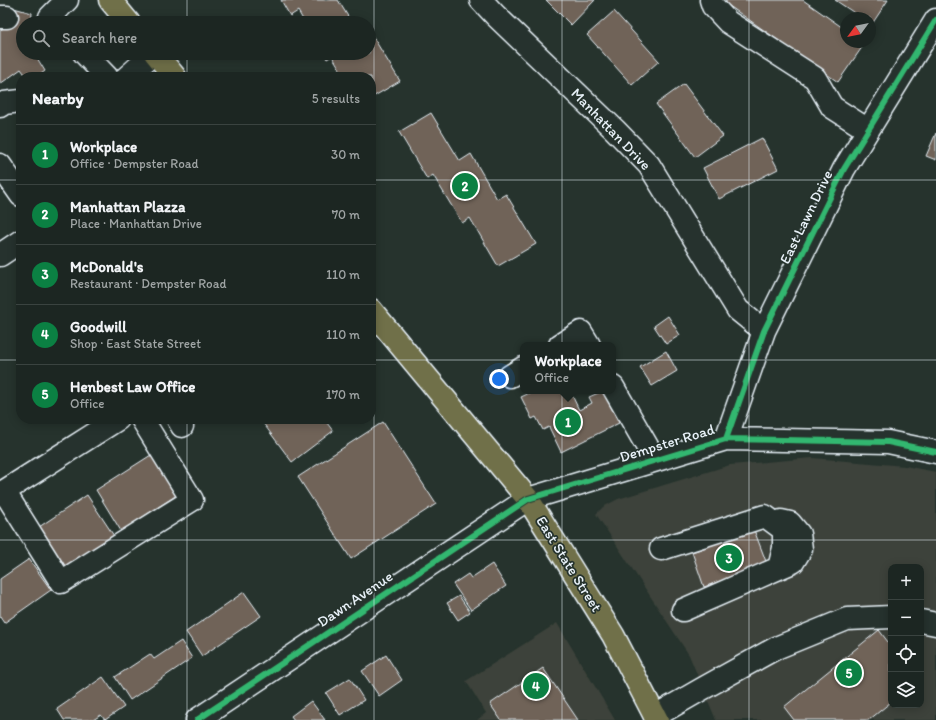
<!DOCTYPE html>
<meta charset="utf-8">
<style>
:root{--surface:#1c2622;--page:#29322f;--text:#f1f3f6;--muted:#a0a5a5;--line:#3a4340;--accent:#0b8043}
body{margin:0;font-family:Itim,sans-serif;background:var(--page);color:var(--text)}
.controls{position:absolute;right:12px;bottom:12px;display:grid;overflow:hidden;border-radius:8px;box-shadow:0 2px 10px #0003}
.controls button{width:36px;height:36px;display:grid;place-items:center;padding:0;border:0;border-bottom:1px solid var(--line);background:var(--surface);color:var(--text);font:20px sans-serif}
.compass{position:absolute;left:840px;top:12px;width:36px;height:36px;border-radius:50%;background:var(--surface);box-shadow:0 2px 10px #0003;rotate:237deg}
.you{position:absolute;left:499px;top:379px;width:14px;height:14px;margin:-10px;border:3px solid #fff;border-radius:50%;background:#1a73e8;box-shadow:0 0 0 6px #1a73e833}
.badge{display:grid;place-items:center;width:26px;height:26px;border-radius:50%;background:var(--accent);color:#fff;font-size:13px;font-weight:700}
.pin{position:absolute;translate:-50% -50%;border:2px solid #fff;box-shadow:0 1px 4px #0006}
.popup{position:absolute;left:520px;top:342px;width:96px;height:52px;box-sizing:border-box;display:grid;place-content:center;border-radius:8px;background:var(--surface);filter:drop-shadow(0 1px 3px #0005);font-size:13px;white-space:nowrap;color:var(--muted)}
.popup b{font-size:15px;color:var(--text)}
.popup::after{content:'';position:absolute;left:50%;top:100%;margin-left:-8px;border:8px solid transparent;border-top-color:var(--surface)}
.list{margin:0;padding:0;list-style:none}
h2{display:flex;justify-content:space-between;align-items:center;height:52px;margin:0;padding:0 16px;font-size:17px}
h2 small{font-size:13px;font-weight:400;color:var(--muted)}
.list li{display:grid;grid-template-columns:26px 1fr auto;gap:12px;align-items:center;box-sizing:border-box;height:60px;padding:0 16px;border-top:1px solid var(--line)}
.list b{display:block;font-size:15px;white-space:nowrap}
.list p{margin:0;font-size:13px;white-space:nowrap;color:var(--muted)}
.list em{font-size:13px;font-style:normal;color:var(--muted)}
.icon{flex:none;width:22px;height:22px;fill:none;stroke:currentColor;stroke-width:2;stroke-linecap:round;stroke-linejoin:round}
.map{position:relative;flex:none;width:936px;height:720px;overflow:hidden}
.search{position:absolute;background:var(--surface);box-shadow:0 2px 10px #0003;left:16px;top:16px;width:360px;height:44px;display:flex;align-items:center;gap:10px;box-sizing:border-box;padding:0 14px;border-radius:22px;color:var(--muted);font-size:15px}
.panel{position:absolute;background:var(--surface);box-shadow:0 2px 10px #0003;left:16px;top:72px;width:360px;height:352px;border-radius:16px}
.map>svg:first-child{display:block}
</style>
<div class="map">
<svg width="936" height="720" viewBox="0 0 936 720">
<rect width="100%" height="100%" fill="#26332d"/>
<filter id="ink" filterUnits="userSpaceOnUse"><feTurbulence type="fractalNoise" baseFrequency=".025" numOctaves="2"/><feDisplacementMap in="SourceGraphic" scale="8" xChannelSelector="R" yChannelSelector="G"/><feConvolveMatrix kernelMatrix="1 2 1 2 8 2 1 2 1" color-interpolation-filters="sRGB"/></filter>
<g filter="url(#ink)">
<path fill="#3c423a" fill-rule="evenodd" d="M 812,458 L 905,466 L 936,472 L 936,720 L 716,720 L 689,655 L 596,514 L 603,507 L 618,499 L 730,465 ZM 891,567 L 921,567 L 921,705 L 891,705 Z
M 557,623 L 615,720 L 477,720 L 486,713 L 466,681 Z"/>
<path fill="#706459" stroke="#e8f1f8" d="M 281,0 L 338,0 L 352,23 L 305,23 L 298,11 L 290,16 Z
M 546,0 L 595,0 L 571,25 Z
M 727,0 L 803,0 L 846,30 L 846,42 L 863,42 L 865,43 L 838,82 L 725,3 Z
M 835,0 L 888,0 L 872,24 L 870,23 L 870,18 L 862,18 Z
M 10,7 L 32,13 L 31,23 L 23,23 L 23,53 L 34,53 L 45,71 L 37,77 L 27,77 L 21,69 L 0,84 L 0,30 L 4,28 Z
M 614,11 L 659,61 L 632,85 L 587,35 Z
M 369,32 L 370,32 L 400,81 L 371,98 L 371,77 L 345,77 L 332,56 L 327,59 L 323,53 L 369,53 Z
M 684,84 L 723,136 L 695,157 L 656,104 Z
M 431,113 L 460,161 L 471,154 L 497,199 L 506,194 L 536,244 L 498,266 L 470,218 L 462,223 L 433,175 L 427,179 L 399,132 Z
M 936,133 L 936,160 L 926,156 Z
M 762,138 L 778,169 L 719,199 L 703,168 Z
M 668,316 L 680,335 L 666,344 L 654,326 Z
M 666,351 L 677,371 L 652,386 L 640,367 Z
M 534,391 L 570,391 L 579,410 L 592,403 L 589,397 L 603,391 L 619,423 L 561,452 L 549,427 L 543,430 L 536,417 L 532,419 L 521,397 Z
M 260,419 L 324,419 L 333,431 L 292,462 Z
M 383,422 L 436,504 L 351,559 L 298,477 Z
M 151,455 L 177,495 L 121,531 L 96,490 Z
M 87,495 L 114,536 L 63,570 L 36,529 Z
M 754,530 L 767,564 L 704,587 L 692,552 Z
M 29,559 L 51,590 L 4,623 L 0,617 L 0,579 Z
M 492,564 L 506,586 L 471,610 L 453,584 L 468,574 L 471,578 Z
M 244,592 L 261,616 L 202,656 L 186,632 Z
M 459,596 L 470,612 L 458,620 L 447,603 Z
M 879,630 L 891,646 L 891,702 L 869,720 L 794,720 L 784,707 Z
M 181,641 L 192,658 L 130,700 L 115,677 L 150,654 L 154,659 Z
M 386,655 L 402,680 L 379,696 L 362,671 Z
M 543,668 L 578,720 L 501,720 L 490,704 Z
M 103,677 L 124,707 L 105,720 L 101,715 L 93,720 L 64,720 L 57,709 Z
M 350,678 L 364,700 L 340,715 L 326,693 Z
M 311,701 L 325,720 L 294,720 L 291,716 Z"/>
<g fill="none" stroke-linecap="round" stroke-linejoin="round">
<defs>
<path id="minor" d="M 481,0 L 495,15 L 615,130 L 649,165 L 738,310 L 764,331
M 711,0 L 713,6 L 728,22 L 815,78 L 832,107 L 868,130
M 0,17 L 7,17
M 56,23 L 50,17 L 67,0
M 84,53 L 107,77
M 127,77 L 154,53
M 0,106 L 4,103 L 21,101
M 0,165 L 21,195
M 0,255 L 21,241
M 560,345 L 581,332 L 589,345
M 510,376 L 523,368
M 613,387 L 655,460
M 178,419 L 182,426
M 726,439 L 764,331 L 844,169 L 936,20
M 4,491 L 61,582 L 192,500 L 142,419
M 0,494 L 118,419
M 661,549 L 765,516 L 784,530 L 784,548 L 779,568 L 683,610
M 779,568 L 793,562 L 801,549 L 799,534 L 790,523 L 781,521
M 921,621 L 936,624
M 655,716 L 702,689 L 776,648 L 847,619 L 891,617
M 197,720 L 528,499 L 726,439 L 888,442 L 936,452"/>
<path id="major" d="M 110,0 L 129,23
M 155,53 L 175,77
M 371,310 L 528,499 L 613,635 L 657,720"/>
</defs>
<use href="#minor" stroke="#e8f1f8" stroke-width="25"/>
<use href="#major" stroke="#e8f1f8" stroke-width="25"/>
<use href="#minor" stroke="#26332d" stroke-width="22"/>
<use href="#major" stroke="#70704a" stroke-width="22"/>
<defs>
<path id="cycleway" d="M 726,439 L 764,331 L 844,169 L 936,20
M 197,720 L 528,499 L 726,439 L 888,442 L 936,452"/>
</defs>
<use href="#cycleway" stroke="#26332d" stroke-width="8"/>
<use href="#cycleway" stroke="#33b770" stroke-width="6"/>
</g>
</g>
<path fill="none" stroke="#e8f1f8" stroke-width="1" stroke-opacity="0.55" d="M 187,0 L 187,23M 374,0 L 374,720M 562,0 L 562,720M 749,0 L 749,720M 187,53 L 187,77M 0,180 L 21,180M 371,180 L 936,180M 0,360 L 21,360M 371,360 L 936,360M 187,419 L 187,720M 0,540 L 936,540"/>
<g text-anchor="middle" stroke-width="3.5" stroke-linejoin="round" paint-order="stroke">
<g font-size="15" fill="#e8f1f8" stroke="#26332d">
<text transform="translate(611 129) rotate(46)" y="5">Manhattan Drive</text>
<text transform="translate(806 217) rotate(-64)" y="5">East Lawn Drive</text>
<text transform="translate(667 443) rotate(-17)" y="5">Dempster Road</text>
<text transform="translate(569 564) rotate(58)" y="5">East State Street</text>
<text transform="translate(355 599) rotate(-34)" y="5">Dawn Avenue</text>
</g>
</g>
</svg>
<div class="controls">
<button>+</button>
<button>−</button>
<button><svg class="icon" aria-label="locate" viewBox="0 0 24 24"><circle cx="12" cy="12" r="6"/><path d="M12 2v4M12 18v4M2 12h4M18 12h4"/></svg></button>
<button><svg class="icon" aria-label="layers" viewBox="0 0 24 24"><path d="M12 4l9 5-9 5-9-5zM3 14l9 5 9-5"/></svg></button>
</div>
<svg class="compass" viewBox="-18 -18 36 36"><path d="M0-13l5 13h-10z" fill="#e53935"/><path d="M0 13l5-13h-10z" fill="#a0a5a5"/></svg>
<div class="you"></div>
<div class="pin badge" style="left:568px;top:422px">1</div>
<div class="popup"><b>Workplace</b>Office</div>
<div class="pin badge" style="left:465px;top:186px">2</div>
<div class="pin badge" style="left:729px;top:558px">3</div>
<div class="pin badge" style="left:536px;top:686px">4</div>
<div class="pin badge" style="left:849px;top:673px">5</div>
<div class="search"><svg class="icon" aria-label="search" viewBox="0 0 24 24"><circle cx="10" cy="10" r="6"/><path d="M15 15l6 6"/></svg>Search here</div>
<section class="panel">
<h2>Nearby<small>5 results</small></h2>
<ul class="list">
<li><span class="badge">1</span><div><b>Workplace</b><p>Office · Dempster Road</p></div><em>30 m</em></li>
<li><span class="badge">2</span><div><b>Manhattan Plazza</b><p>Place · Manhattan Drive</p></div><em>70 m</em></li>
<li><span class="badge">3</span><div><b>McDonald's</b><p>Restaurant · Dempster Road</p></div><em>110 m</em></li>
<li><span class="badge">4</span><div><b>Goodwill</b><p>Shop · East State Street</p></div><em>110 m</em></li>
<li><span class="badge">5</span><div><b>Henbest Law Office</b><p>Office</p></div><em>170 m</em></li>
</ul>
</section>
</div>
